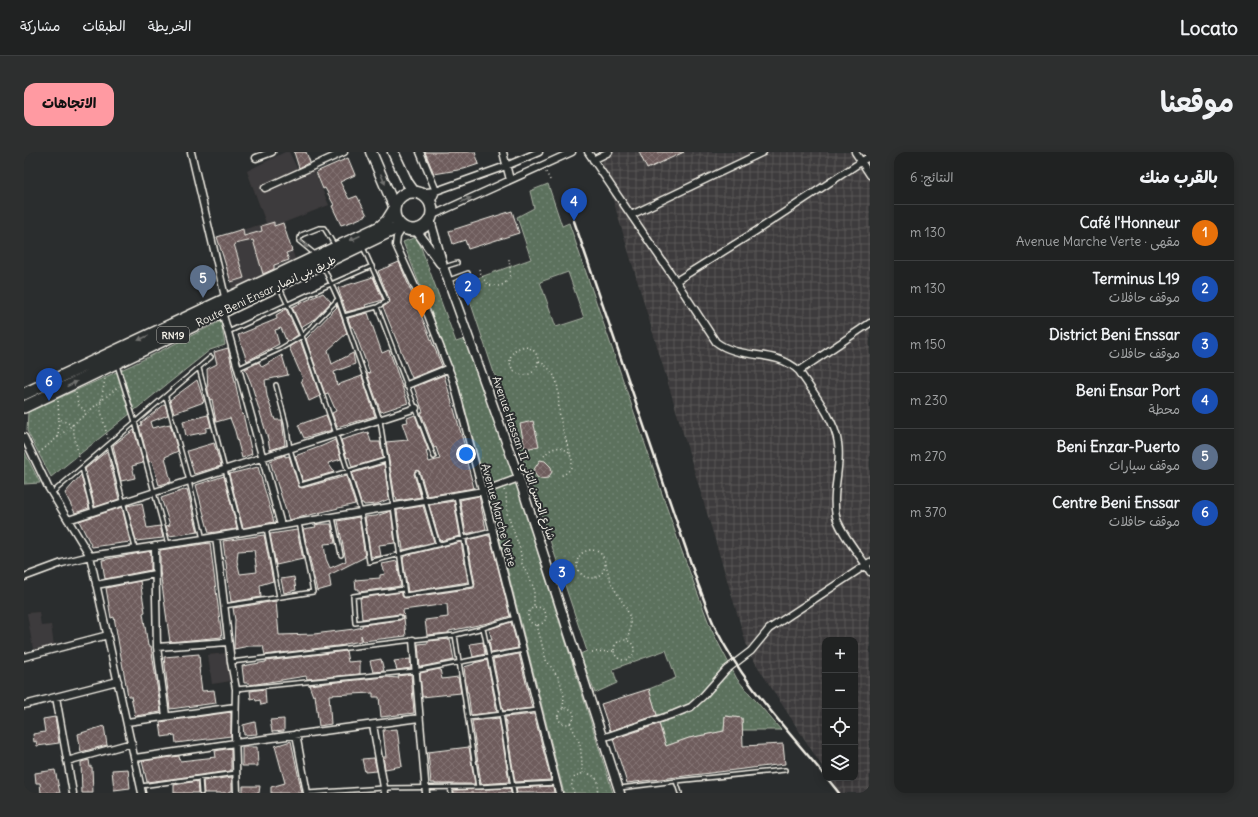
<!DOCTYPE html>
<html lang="ar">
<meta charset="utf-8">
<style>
:root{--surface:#202222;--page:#2d2f2f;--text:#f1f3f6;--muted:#a2a4a5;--line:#3d3f40;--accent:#ff9aa2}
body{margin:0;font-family:Delius,"Playpen Sans Arabic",sans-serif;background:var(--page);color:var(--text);direction:rtl}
.controls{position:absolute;right:12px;bottom:12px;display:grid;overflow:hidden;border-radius:8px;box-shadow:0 2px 10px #0003}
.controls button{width:36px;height:36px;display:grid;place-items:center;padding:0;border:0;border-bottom:1px solid var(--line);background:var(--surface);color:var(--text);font:20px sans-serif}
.you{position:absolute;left:442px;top:302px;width:14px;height:14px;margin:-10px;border:3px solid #fff;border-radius:50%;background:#1a73e8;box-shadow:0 0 0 6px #1a73e833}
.badge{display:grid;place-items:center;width:26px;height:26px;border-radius:50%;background:var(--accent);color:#fff;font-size:13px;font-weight:700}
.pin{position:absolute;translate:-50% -33px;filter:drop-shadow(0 1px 2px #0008)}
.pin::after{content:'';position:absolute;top:21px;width:14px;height:12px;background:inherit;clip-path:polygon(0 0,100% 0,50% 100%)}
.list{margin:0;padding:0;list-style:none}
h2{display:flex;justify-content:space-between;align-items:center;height:52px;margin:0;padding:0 16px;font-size:17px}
h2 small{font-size:13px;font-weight:400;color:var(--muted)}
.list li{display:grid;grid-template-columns:26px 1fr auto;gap:12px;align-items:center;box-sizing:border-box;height:56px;padding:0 16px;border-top:1px solid var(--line)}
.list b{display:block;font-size:15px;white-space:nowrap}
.list p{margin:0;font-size:13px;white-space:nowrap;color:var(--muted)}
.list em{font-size:13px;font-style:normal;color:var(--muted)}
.icon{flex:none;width:22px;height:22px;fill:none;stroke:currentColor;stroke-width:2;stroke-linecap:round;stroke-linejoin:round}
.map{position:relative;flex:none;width:846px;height:641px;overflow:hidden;direction:ltr;border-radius:12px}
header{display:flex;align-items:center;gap:24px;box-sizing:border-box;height:56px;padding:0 20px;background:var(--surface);border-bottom:1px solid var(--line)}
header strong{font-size:19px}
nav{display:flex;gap:22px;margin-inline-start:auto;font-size:14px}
.intro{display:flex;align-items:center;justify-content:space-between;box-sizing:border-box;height:96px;padding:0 24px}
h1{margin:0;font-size:28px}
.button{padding:10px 18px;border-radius:12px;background:var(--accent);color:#111;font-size:14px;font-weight:700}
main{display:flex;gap:24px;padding:0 24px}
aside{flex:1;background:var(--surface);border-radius:12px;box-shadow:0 2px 10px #0003}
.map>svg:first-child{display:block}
</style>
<header>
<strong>Locato</strong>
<nav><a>الخريطة</a><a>الطبقات</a><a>مشاركة</a></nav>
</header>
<div class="intro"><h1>موقعنا</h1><a class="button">الاتجاهات</a></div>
<main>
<aside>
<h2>بالقرب منك<small>النتائج: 6</small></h2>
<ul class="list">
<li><span class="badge" style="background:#e8710a">1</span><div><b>Café l'Honneur</b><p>مقهى · Avenue Marche Verte</p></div><em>130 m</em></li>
<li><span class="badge" style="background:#1a4fb4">2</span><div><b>Terminus L19</b><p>موقف حافلات</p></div><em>130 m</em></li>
<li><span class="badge" style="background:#1a4fb4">3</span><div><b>District Beni Enssar</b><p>موقف حافلات</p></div><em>150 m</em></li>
<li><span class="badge" style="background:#1a4fb4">4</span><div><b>Beni Ensar Port</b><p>محطة</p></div><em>230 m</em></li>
<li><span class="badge" style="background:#5c6f8a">5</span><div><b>Beni Enzar-Puerto</b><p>موقف سيارات</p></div><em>270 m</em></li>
<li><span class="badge" style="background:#1a4fb4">6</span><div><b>Centre Beni Enssar</b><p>موقف حافلات</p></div><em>370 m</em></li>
</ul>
</aside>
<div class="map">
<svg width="846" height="641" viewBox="0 0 846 641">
<defs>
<pattern id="industrial-grid" width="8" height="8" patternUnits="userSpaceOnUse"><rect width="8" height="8" fill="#3e3b3c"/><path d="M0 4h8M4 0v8" fill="none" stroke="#5a5858"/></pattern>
<pattern id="grass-dots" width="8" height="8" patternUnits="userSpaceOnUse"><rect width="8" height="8" fill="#5b715d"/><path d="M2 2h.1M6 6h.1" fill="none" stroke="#738674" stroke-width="1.8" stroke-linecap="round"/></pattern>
<pattern id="building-cross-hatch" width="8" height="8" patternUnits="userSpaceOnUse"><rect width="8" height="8" fill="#6e5b5b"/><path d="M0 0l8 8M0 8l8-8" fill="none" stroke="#837373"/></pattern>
</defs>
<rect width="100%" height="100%" fill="#2a2d2e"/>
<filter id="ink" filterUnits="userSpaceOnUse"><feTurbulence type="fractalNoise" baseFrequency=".025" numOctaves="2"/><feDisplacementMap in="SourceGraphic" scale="8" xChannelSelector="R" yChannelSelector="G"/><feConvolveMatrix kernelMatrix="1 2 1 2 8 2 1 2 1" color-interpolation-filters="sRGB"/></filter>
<g filter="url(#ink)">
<path fill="#3e3b3c" d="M 261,0 L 265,0 L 274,18 L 287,12 L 305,53 L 259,71 L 271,107 L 250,116 L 251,119 L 208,136 L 193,85 L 242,71 L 223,19 Z
M 15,460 L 17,474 L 27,473 L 30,494 L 9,497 L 3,461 Z
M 203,501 L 207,529 L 188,532 L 184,503 Z"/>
<path fill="url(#industrial-grid)" d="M 577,0 L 846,0 L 846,641 L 816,641 L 806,626 L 831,626 L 831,488 L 801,488 L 801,619 L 725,501 L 575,1 Z"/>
<path fill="url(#grass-dots)" stroke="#a8b1a2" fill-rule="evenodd" d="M 524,32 L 538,74 L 545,71 L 657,397 L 687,477 L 713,527 L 757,578 L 718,578 L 718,566 L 701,564 L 700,579 L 665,586 L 642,594 L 625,537 L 652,526 L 642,498 L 589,517 L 593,531 L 571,541 L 556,502 L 563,499 L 440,131 L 507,107 L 493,65 L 510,56 L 506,39 ZM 544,120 L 560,166 L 532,175 L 516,130 Z
M 392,85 L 395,90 L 432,190 L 441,187 L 491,324 L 462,335 L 434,230 L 379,90 Z
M 197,169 L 201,193 L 186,198 L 27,325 L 3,279 L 4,260 L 108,213 Z
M 0,299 L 16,331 L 0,332 Z
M 492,331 L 589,641 L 540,641 L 464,341 Z"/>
<path fill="url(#building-cross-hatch)" stroke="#f4f1e8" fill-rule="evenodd" d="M 270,0 L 282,0 L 286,10 L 275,16 Z
M 401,0 L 451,0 L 455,12 L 440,17 L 410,22 Z
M 615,0 L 660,0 L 623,17 Z
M 324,6 L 331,23 L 316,30 L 325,47 L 333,44 L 343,63 L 330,69 L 317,73 L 308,54 L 310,53 L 301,36 L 299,37 L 292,20 Z
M 488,59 L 495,81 L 444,97 L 441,88 L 429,92 L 425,79 Z
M 250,70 L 250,74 L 259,71 L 268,99 L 262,101 L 265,108 L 250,113 L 250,117 L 239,122 L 229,88 L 210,92 L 220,126 L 207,130 L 193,85 L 219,77 L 220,84 L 238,79 L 237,74 Z
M 375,110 L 418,214 L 388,226 L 359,155 L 365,151 L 366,149 L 354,119 Z
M 349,125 L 359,148 L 341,153 L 342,155 L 322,160 L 314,136 Z
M 299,141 L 307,150 L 292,166 L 277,175 L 268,155 Z
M 313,153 L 323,181 L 304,198 L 308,212 L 329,201 L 331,212 L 310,220 L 313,233 L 338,224 L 351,264 L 313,275 L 308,261 L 312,259 L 304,241 L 301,242 L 282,187 L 313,155 L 312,154 Z
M 262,157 L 274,183 L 263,190 L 257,176 L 251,178 L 255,192 L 223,209 L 214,183 L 253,167 L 252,163 Z
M 344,161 L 358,201 L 365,198 L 384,251 L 357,260 L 343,222 L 346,221 L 329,175 L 327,175 L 324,166 Z
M 276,188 L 296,244 L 285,249 L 277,228 L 279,227 L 265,195 Z
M 204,196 L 218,263 L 219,262 L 228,302 L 218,306 L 211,279 L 206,266 L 192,270 L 188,247 L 186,248 L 184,239 L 183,217 L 193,212 L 190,200 Z
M 258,203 L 264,223 L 241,228 L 243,244 L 251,268 L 258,268 L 261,293 L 246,298 L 244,287 L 227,231 L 221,217 L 235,210 L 238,215 Z
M 420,223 L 441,295 L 439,296 L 450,336 L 403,344 L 396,320 L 393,318 L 391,319 L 390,322 L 397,345 L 373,349 L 372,345 L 371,345 L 362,290 L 384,288 L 378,271 L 384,270 L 383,266 L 391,263 L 404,298 L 402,299 L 405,310 L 416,307 L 412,295 L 410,296 L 397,261 L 399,260 L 390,235 Z
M 173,228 L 180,250 L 150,261 L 146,248 Z
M 141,252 L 144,263 L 126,270 L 128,276 L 146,272 L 154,299 L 141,305 L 147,330 L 135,333 L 128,309 L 125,310 L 115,274 L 118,273 L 117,271 Z
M 184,263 L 187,275 L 182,276 L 182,280 L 162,284 L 159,269 Z
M 302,263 L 308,278 L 280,286 L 274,273 Z
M 509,269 L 515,294 L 501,297 L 496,272 Z
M 110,278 L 119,311 L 108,314 L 111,326 L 97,329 L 89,293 Z
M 344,280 L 347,290 L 356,290 L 359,306 L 328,315 L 325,305 L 323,306 L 317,288 Z
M 311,288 L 317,307 L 304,311 L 310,320 L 279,329 L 271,304 L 298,294 Z
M 190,291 L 197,314 L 170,322 L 163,299 Z
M 83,299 L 95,347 L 71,355 L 61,317 Z
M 261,303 L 261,305 L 265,304 L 275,335 L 278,336 L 322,324 L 331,352 L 265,368 L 246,309 Z
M 516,308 L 521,309 L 527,315 L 528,320 L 524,326 L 516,327 L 513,325 L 509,319 Z
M 360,312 L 365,347 L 353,352 L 340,353 L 339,351 L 337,351 L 328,322 L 329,321 Z
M 234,315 L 250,370 L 219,376 L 205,322 Z
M 57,323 L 65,356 L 51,361 L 41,341 Z
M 200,324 L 213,377 L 185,381 L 172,333 Z
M 163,337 L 174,380 L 145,384 L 142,374 L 146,373 L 137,346 Z
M 455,344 L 462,377 L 442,382 L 436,348 Z
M 430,349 L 436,384 L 416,389 L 405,353 Z
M 118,351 L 123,376 L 136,374 L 139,386 L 112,389 L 103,354 Z
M 399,354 L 410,390 L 379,398 L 378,390 L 377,390 L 373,358 Z
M 98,355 L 106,390 L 68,395 L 55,369 Z
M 367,359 L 371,391 L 355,393 L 357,404 L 347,405 L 341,365 L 352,364 Z
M 335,365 L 341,405 L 305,423 L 307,435 L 293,439 L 279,377 L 292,375 L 291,373 L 296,372 L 307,372 L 311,391 L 300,392 L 302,407 L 306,416 L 322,409 L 314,369 Z
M 273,378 L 279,407 L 252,413 L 246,382 Z
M 240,383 L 249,429 L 236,433 L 237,445 L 207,450 L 199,389 ZM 230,398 L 233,420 L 216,422 L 213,409 L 214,399 Z
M 464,383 L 464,384 L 466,384 L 486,464 L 464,471 L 425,479 L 425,481 L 403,483 L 401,468 L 424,465 L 423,452 L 379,458 L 382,484 L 339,489 L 337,483 L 337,489 L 321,492 L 321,493 L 241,503 L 239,494 L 225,494 L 210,497 L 211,468 L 209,456 L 252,449 L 255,483 L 290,482 L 330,477 L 338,475 L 338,473 L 376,468 L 379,466 L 379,464 L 376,462 L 338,467 L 336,446 L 378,440 L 378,444 L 381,446 L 450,436 L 451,432 L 443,388 Z
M 437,390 L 444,430 L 384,440 L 379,408 L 380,404 Z
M 186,391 L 198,485 L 146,490 L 136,419 L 136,398 Z
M 127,399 L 127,418 L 81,427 L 78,408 Z
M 373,409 L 377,434 L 335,440 L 335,437 L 332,437 L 331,428 L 356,426 L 356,423 L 361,422 L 358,412 Z
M 270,425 L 272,438 L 260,441 L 257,427 Z
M 116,429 L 121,460 L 119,461 L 124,494 L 127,494 L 137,560 L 111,564 L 107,544 L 104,544 L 90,465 L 87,466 L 82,436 Z
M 487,470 L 494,496 L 467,501 L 465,488 L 468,488 L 465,477 Z
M 426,487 L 430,508 L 396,515 L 394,492 L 404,491 L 404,489 Z
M 459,490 L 461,502 L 449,505 L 446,492 Z
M 322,499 L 324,510 L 336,509 L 336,522 L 283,527 L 282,524 L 226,533 L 225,531 L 220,531 L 218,514 L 242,510 L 242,509 Z
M 175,502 L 176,516 L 175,516 L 178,539 L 190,538 L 192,551 L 146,557 L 140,505 Z
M 495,502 L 508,556 L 479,559 L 469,507 Z
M 357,507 L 360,519 L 349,520 L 346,509 Z
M 386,507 L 387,516 L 373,518 L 370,509 Z
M 463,508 L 473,560 L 447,563 L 444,540 L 443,540 L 440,515 L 450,512 L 450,511 Z
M 416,517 L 418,527 L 434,525 L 437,541 L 398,545 L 396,521 Z
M 387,522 L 390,561 L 357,565 L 355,545 L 349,545 L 349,541 L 305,543 L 307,572 L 295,574 L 291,543 L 289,544 L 285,533 L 361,525 L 375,526 L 374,524 Z
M 241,537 L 242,552 L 237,553 L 236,548 L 232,549 L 231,546 L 227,547 L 226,539 Z
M 625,537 L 633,563 L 586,579 L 577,552 Z
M 207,560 L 207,584 L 152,591 L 151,583 L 138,585 L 136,570 Z
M 510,562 L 527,628 L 491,630 L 481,565 Z
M 701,564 L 718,566 L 719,594 L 759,592 L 761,612 L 603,631 L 589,587 L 635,572 L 642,594 L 665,586 L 700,579 Z
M 31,565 L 35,591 L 13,594 L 12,589 L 10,590 L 9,582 L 21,580 L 19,567 Z
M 475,566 L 485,630 L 457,632 L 448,569 Z
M 260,567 L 260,579 L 248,580 L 246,568 Z
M 231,570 L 233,582 L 220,583 L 219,573 Z
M 80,574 L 83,593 L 57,600 L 54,582 Z
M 373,577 L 378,614 L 361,617 L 359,605 L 362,605 L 359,578 Z
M 267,589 L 278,641 L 247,641 L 247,635 L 261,631 L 251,594 Z
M 218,595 L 233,595 L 234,614 L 218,614 Z
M 445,595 L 451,632 L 411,632 L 411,631 L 407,631 L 404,600 Z
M 207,596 L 207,619 L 123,630 L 118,609 L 155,604 L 156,609 L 192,605 L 191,599 Z
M 350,606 L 353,619 L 341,620 L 338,607 Z
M 65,608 L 66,615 L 68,615 L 69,641 L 58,641 L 57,610 Z
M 104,617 L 106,636 L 90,638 L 88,618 Z
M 31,618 L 36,641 L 17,641 L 16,631 L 12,631 L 11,621 Z
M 208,625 L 208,639 L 204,640 L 204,641 L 180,641 L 179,629 Z
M 173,629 L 174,641 L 150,641 L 150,633 Z
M 219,634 L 236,634 L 235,641 L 219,641 Z
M 529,634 L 530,641 L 493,641 L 492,636 Z
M 486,636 L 487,641 L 430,641 L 430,638 Z"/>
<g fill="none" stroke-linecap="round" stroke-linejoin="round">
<defs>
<path id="service" d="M 292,103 L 275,89 L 277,83 L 295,76 L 300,76 L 311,94
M 299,114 L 314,147 L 356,268 L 369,354 L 381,443 L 448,433 L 432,344
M 420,115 L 433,111
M 425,128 L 444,121
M 255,134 L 278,184 L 312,282 L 337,360 L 345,410 L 468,379
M 353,155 L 410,305
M 320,164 L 353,155 L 363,149 L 339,95
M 204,180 L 307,132 L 348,114
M 93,213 L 111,270 L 144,392
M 175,216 L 217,380
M 215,216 L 256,197 L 278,184 L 314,147
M 252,233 L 262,271 L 266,297 L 277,333 L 362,308
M 142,245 L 165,329 L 179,387
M 85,293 L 111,396
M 58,316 L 69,360
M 393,321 L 414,393
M 28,341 L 187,205
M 309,365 L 317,403
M 242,376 L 255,445
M 200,454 L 289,440 L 275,371
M 376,465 L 331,471 L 329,444 L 380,437
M 459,476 L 477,562 L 490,641
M 431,483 L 454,635
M 207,510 L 431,483 L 459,476 L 491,466
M 212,537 L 391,519 L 499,498
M 444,566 L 514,558
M 176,626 L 177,641
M 652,629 L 656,641
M 117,634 L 212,621
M 426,635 L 427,641
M 596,636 L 652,629 L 761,618
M 283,641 L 360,636 L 454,635 L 533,631"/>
<path id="minor" d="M 167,0 L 202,149
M 396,0 L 412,39 L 406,53
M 479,0 L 486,28
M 564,0 L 652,129 L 692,190 C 717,209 751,196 775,219 C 788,239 811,267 814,291 C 818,315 807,340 812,364 C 815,378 833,400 842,413 L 745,477 L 727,499 L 702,518 L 679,544 L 667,555 L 650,562 L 578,586
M 831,0 L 846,23
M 232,6 L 248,0
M 569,8 L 585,0
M 241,36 L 320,0
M 393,41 L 412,39 L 482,14 L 515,0
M 607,63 L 739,0
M 407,64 L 548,0
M 379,75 L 373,85 L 372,93 L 404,163 L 429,228 L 469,379 L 535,641
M 652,129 L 732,79 L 846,4
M 198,160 L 204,180 L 257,373
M 775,219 L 846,171
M 383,233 L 425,216
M 0,285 L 24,335 L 66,404 L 118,641
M 44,368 L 392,256
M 192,385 L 207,510 L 212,537 L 211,583 L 213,641
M 131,394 L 133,495
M 846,410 L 842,413 L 846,420
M 0,425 L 38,411 L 66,404 L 179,387 L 459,339 L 495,326
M 72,433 L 131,422
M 389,488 L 402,641
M 0,505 L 84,483
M 32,545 L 49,641
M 0,553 L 94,529
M 142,564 L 133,495 L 204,490
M 103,570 L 211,555
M 349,573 L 361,641
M 272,582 L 283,641
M 111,606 L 211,591 L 395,566
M 43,609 L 108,591"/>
<path id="tertiary" d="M 406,68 L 420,117 L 495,326 L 596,641
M 392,78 L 416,111"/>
<path id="primary" d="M 347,0 L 370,54
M 369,0 L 383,30 L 390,40"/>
<path id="trunk" d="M370 59a19 19 0 1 1 38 0a19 19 0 1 1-38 0Z
M 0,242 L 356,75 L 363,69 L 370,58
M 0,255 L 377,74"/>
</defs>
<use href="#service" stroke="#f4f1e8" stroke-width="6"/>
<use href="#minor" stroke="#f4f1e8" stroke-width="9"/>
<use href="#tertiary" stroke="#f4f1e8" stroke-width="11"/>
<use href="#primary" stroke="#f4f1e8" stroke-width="13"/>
<use href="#trunk" stroke="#f4f1e8" stroke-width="14"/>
<path stroke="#f4f1e8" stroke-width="1.5" stroke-dasharray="1 3" stroke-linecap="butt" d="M 522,20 L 526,28
M 455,117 C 457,122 459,127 463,131 C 471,138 484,133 486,123 C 487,118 485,111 485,107
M486 209a14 14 0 1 1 28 0a14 14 0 1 1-28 0Z
M 515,209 C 540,225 532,240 536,264 C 538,278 543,291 547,304
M 81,227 L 76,255 L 84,287
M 52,241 L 54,252 L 63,261
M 34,249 L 35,267 L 48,273 L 56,310
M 34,285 L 35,267
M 15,301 L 95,234
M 520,304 C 539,280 563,315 536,324
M 480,338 L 482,342 L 483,361 L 496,397 L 498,412 L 510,436 L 510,456
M553 412a14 14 0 1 1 28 0a14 14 0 1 1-28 0Z
M 582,412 C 584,420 586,429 590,436 C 601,456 612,464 603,488
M504 464a9 9 0 1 1 18 0a9 9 0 1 1-18 0Z
M 513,473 L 522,508 L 535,526 L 540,544 L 539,556
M590 498a10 10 0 1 1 20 0a10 10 0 1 1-20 0Z
M 568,500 L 589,499
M534 564a8 8 0 1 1 16 0a8 8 0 1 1-16 0Z
M 546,571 L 556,592 L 559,621
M 550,641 C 537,614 585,616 572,641"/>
<use href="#service" stroke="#2a2d2e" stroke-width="3"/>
<use href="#minor" stroke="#2a2d2e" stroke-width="6"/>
<use href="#tertiary" stroke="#2a2d2e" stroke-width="8"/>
<use href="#primary" stroke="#2a2d2e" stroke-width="10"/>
<use href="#trunk" stroke="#2a2d2e" stroke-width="11"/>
<path stroke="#f4f1e8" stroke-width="2.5" d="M 550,69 L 674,432 C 680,447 685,463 692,477 C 719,532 763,577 801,624
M 803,626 L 815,641"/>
</g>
<defs><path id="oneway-solid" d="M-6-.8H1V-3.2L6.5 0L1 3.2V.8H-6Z"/></defs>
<g fill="#71726f">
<use href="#oneway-solid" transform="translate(359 27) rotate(66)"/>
<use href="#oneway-solid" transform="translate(442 48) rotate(-25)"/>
<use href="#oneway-solid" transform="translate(331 86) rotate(156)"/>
<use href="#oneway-solid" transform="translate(280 92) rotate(43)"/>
<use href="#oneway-solid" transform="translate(119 186) rotate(155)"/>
<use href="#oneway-solid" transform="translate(48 232) rotate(-26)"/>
</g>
</g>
<g text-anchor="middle" stroke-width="4" stroke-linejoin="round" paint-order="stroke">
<rect fill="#2a2d2e" stroke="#b7b6b0" stroke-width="1" x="133" y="175" width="32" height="16" rx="3"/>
<g font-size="10" font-weight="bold" fill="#f4f1e8">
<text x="149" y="187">RN19</text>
</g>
<g font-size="11" fill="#f4f1e8" stroke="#2a2d2e">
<text transform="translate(242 139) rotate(-25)" y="4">Route Beni Ensar طريق بني انصار</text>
<text transform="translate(500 306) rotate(71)" y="4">Avenue Hassan II شارع الحسن الثاني</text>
<text transform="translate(475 363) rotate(75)" y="4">Avenue Marche Verte</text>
</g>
</g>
</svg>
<div class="controls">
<button>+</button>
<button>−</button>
<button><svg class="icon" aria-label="locate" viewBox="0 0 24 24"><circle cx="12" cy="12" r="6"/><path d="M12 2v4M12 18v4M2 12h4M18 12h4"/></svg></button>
<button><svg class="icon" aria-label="layers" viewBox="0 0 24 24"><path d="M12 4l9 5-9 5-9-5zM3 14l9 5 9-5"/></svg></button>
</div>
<div class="you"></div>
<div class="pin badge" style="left:398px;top:166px;background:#e8710a">1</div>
<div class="pin badge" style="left:444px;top:154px;background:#1a4fb4">2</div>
<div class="pin badge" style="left:538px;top:440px;background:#1a4fb4">3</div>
<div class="pin badge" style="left:550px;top:69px;background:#1a4fb4">4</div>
<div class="pin badge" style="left:179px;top:146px;background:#5c6f8a">5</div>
<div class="pin badge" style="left:25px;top:249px;background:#1a4fb4">6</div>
</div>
</main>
